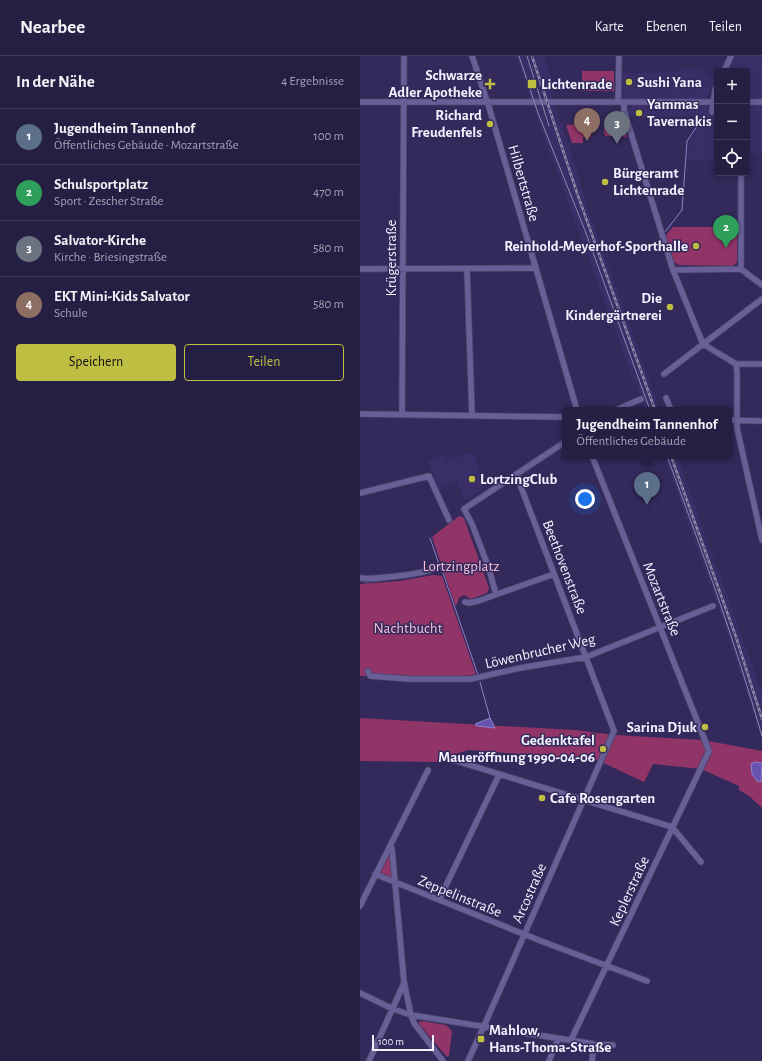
<!DOCTYPE html>
<html lang="de">
<meta charset="utf-8">
<style>
:root{--surface:#261f44;--page:#322c4f;--text:#f1f3f6;--muted:#a4a2b2;--line:#423d5d;--accent:#bebf42}
body{margin:0;font-family:"Alegreya Sans",sans-serif;background:var(--page);color:var(--text)}
.controls{position:absolute;right:12px;top:12px;display:grid;overflow:hidden;border-radius:4px;box-shadow:0 2px 6px #0003}
.controls button{width:36px;height:36px;display:grid;place-items:center;padding:0;border:0;border-bottom:1px solid var(--line);background:var(--surface);color:var(--text);font:20px sans-serif}
.scale{position:absolute;left:12px;bottom:10px;width:62px;box-sizing:border-box;padding-left:4px;border:2px solid #f2f1fe;border-top:0;font-size:11px;line-height:14px;white-space:nowrap;color:#f2f1fe;-webkit-text-stroke:3px #33295b;paint-order:stroke}
.you{position:absolute;left:225px;top:443px;width:14px;height:14px;margin:-10px;border:3px solid #fff;border-radius:50%;background:#1a73e8;box-shadow:0 0 0 6px #1a73e833}
.badge{display:grid;place-items:center;width:26px;height:26px;border-radius:50%;background:var(--accent);color:#fff;font-size:13px;font-weight:700}
.pin{position:absolute;translate:-50% -33px;filter:drop-shadow(0 1px 2px #0008)}
.pin::after{content:'';position:absolute;top:21px;width:14px;height:12px;background:inherit;clip-path:polygon(0 0,100% 0,50% 100%)}
.popup{position:absolute;left:202px;top:351px;width:170px;height:52px;box-sizing:border-box;display:grid;place-content:center;border-radius:4px;background:var(--surface);filter:drop-shadow(0 1px 3px #0005);font-size:13px;white-space:nowrap;color:var(--muted)}
.popup b{font-size:15px;color:var(--text)}
.popup::after{content:'';position:absolute;left:50%;top:100%;margin-left:-8px;border:8px solid transparent;border-top-color:var(--surface)}
.list{margin:0;padding:0;list-style:none}
h2{display:flex;justify-content:space-between;align-items:center;height:52px;margin:0;padding:0 16px;font-size:17px}
h2 small{font-size:13px;font-weight:400;color:var(--muted)}
.list li{display:grid;grid-template-columns:26px 1fr auto;gap:12px;align-items:center;box-sizing:border-box;height:56px;padding:0 16px;border-top:1px solid var(--line)}
.list b{display:block;font-size:15px;white-space:nowrap}
.list p{margin:0;font-size:13px;white-space:nowrap;color:var(--muted)}
.list em{font-size:13px;font-style:normal;color:var(--muted)}
.actions{display:flex;gap:8px;padding:12px 16px}
.actions a{flex:1;padding:9px 0;border:1px solid var(--accent);border-radius:4px;text-align:center;font-size:14px;color:var(--accent)}
.actions .main{background:var(--accent);color:#111}
.icon{flex:none;width:22px;height:22px;fill:none;stroke:currentColor;stroke-width:2;stroke-linecap:round;stroke-linejoin:round}
.map{position:relative;flex:none;width:402px;height:1005px;overflow:hidden}
header{display:flex;align-items:center;gap:24px;box-sizing:border-box;height:56px;padding:0 20px;background:var(--surface);border-bottom:1px solid var(--line)}
header strong{font-size:19px}
nav{display:flex;gap:22px;margin-inline-start:auto;font-size:14px}
main{display:flex}
aside{flex:1;background:var(--surface)}
.map>svg:first-child{display:block}
</style>
<header>
<strong>Nearbee</strong>
<nav><a>Karte</a><a>Ebenen</a><a>Teilen</a></nav>
</header>
<main>
<aside>
<h2>In der Nähe<small>4 Ergebnisse</small></h2>
<ul class="list">
<li><span class="badge" style="background:#5c6f8a">1</span><div><b>Jugendheim Tannenhof</b><p>Öffentliches Gebäude · Mozartstraße</p></div><em>100 m</em></li>
<li><span class="badge" style="background:#2e9e5b">2</span><div><b>Schulsportplatz</b><p>Sport · Zescher Straße</p></div><em>470 m</em></li>
<li><span class="badge" style="background:#6b7280">3</span><div><b>Salvator-Kirche</b><p>Kirche · Briesingstraße</p></div><em>580 m</em></li>
<li><span class="badge" style="background:#8d6e63">4</span><div><b>EKT Mini-Kids Salvator</b><p>Schule</p></div><em>580 m</em></li>
</ul>
<div class="actions"><a class="main">Speichern</a><a>Teilen</a></div>
</aside>
<div class="map">
<svg width="402" height="1005" viewBox="0 0 402 1005">
<rect width="100%" height="100%" fill="#33295b"/>
<path fill="#3a2e68" d="M 156,0 L 184,0 L 194,31 L 189,33 L 211,95 L 230,159 L 300,354 L 286,354 L 275,325 L 273,323 L 176,59 Z
M 374,0 L 399,0 L 402,2 L 402,42 L 387,42 L 387,15 L 367,15 Z
M 335,12 L 357,23 L 348,40 L 345,43 L 263,43 L 261,42 L 261,17 L 318,16 L 318,13 Z
M 273,49 L 357,49 L 357,104 L 327,104 L 329,85 L 345,60 L 268,61 L 267,54 Z
M 387,49 L 402,49 L 402,97 L 387,97 Z
M 113,396 L 126,431 L 105,445 L 97,424 L 79,432 L 68,406 L 85,398 L 87,404 Z
M 304,400 L 317,400 L 398,625 L 402,636 L 402,685 L 369,582 Z"/>
<path fill="#913568" d="M 222,15 L 254,15 L 254,35 L 222,35 Z
M 262,67 L 267,81 L 245,80 L 245,78 L 244,78 L 244,68 Z
M 220,68 L 229,68 L 229,75 L 231,75 L 231,81 L 223,81 L 223,87 L 212,87 L 206,69 Z
M 313,171 L 377,171 L 377,206 L 373,210 L 319,209 L 314,206 L 306,179 Z
M 99,460 L 104,462 L 129,532 L 127,537 L 111,543 L 104,539 L 99,542 L 97,548 L 95,549 L 72,481 Z
M 73,519 L 82,520 L 116,618 L 107,620 L 0,620 L 0,528 L 40,525 Z
M 0,662 L 214,674 L 255,679 L 343,684 L 402,695 L 402,752 L 389,740 L 379,734 L 379,730 L 341,713 L 293,708 L 284,726 L 237,704 L 109,694 L 92,699 L 76,706 L 0,705 Z
M 27,798 L 31,799 L 32,821 L 30,822 L 18,817 Z
M 62,965 L 86,969 L 92,975 L 89,1000 L 87,1001 L 59,968 L 59,966 Z"/>
<path fill="#6552b1" stroke="#8f82c8" d="M 130,662 L 135,672 L 117,670 L 115,668 Z
M 395,706 L 402,707 L 401,726 L 397,725 L 392,718 L 391,708 Z"/>
<g fill="none" stroke-linecap="round" stroke-linejoin="round">
<path stroke="#8f82c8" stroke-width="1" d="M 305,176 L 322,154 L 327,85 L 344,60
M 70,482 L 81,514
M 83,517 L 118,619
M 5,526 L 18,525
M 120,626 L 130,662"/>
<defs>
<path id="minor" d="M 112,0 L 129,51 L 217,354
M 364,15 L 371,0
M 0,46 L 357,46
M 258,46 L 259,0
M 264,46 L 264,54 L 266,61 L 313,214 L 343,288
M 387,46 L 402,46
M 352,56 L 355,34 L 357,30
M 0,213 L 176,212
M 107,213 L 112,359
M 381,213 L 381,117
M 313,214 L 381,213 L 402,229
M 343,288 L 376,308 L 377,316 L 377,372 L 402,484
M 376,308 L 402,308
M 304,318 L 402,243
M 306,342 L 311,354
M 256,354 L 281,343
M 0,358 L 205,361
M 42,358 L 44,0
M 369,364 L 402,365
M 0,437 L 69,420 L 89,464
M 0,522 C 11,524 66,518 75,512
M 136,538 L 128,510 L 112,468 L 104,453 L 205,386
M 105,546 L 109,547 L 118,545 L 194,518
M 8,615 L 10,620 L 49,623 L 111,623 L 160,612 L 226,601 L 353,550
M 90,703 L 312,771 L 341,806
M 30,790 L 32,793 L 44,926 L 51,959 L 54,967 L 83,1005
M 15,818 L 181,885 L 287,925
M 79,844 L 139,719
M 0,850 L 68,714
M 0,937 L 33,953 L 51,959 L 234,988 L 253,989
M 211,984 L 349,695 L 344,682 L 232,400
M 9,1005 L 44,927
M 108,1005 L 124,970 L 254,675 L 156,418
M 189,1005 L 198,983
M 232,1005 L 234,988"/>
</defs>
<use href="#minor" stroke="#4b4169" stroke-width="7"/>
<use href="#minor" stroke="#675f96" stroke-width="5.5"/>
<path stroke="#8f89a9" stroke-width="1" d="M 159,0 L 178,57 L 226,177 L 290,354
M 167,0 L 189,70
M 307,400 C 341,492 375,585 402,680"/>
<defs>
<path id="rail" d="M 172,0 L 217,137 L 295,354
M 311,400 L 376,581 L 402,663"/>
</defs>
<use href="#rail" stroke="#8f89a9" stroke-width="2.5"/>
<use href="#rail" stroke="#33295b" stroke-width="1" stroke-dasharray="3" stroke-linecap="butt"/>
</g>
<g fill="#bebf42" stroke="#33295b" stroke-width="1.5">
<circle cx="269" cy="26" r="4"/>
<path d="M128 22h4v4h4v4h-4v4h-4v-4h-4v-4h4z"/>
<rect x="167" y="23" width="10" height="10" rx="2"/>
<circle cx="279" cy="57" r="4"/>
<circle cx="130" cy="68" r="4"/>
<circle cx="245" cy="126" r="4"/>
<circle cx="336" cy="190" r="4"/>
<circle cx="310" cy="251" r="4"/>
<circle cx="112" cy="423" r="4"/>
<circle cx="345" cy="671" r="4"/>
<circle cx="243" cy="693" r="4"/>
<circle cx="182" cy="742" r="4"/>
<rect x="117" y="979" width="8" height="8" rx="2"/>
</g>
<g text-anchor="middle" stroke-width="3" stroke-linejoin="round" paint-order="stroke">
<g font-size="15" font-weight="bold" fill="#f2f1fe" stroke="#33295b" text-anchor="start">
<text x="122" y="24" text-anchor="end">Schwarze<tspan x="122" dy="17">Adler Apotheke</tspan></text>
<text x="277" y="31">Sushi Yana</text>
<text x="181" y="33">Lichtenrade</text>
<text x="287" y="53">Yammas<tspan x="287" dy="17">Tavernakis</tspan></text>
<text x="122" y="64" text-anchor="end">Richard<tspan x="122" dy="17">Freudenfels</tspan></text>
<text x="253" y="122">Bürgeramt<tspan x="253" dy="17">Lichtenrade</tspan></text>
<text x="328" y="195" text-anchor="end">Reinhold-Meyerhof-Sporthalle</text>
<text x="302" y="247" text-anchor="end">Die<tspan x="302" dy="17">Kindergärtnerei</tspan></text>
<text x="120" y="428">LortzingClub</text>
<text x="337" y="676" text-anchor="end">Sarina Djuk</text>
<text x="235" y="689" text-anchor="end">Gedenktafel<tspan x="235" dy="17">Maueröffnung 1990-04-06</tspan></text>
<text x="190" y="747">Cafe Rosengarten</text>
<text x="129" y="979">Mahlow,<tspan x="129" dy="17">Hans-Thoma-Straße</tspan></text>
</g>
<g font-size="15" fill="#f2f1fe" stroke="#33295b">
<text transform="translate(164 127) rotate(74)" y="5">Hilbertstraße</text>
<text transform="translate(31 202) rotate(-90)" y="5">Krügerstraße</text>
<text transform="translate(205 511) rotate(69)" y="5">Beethovenstraße</text>
<text transform="translate(302 543) rotate(68)" y="5">Mozartstraße</text>
<text transform="translate(180 595) rotate(-13)" y="5">Löwenbrucher Weg</text>
<text transform="translate(269 835) rotate(-65)" y="5">Keplerstraße</text>
<text transform="translate(169 837) rotate(-66)" y="5">Arcostraße</text>
<text transform="translate(100 840) rotate(22)" y="5">Zeppelinstraße</text>
</g>
<g font-size="15" fill="#f7c0d9" stroke="#33295b">
<text x="101" y="515">Lortzingplatz</text>
<text x="48" y="577">Nachtbucht</text>
</g>
</g>
</svg>
<div class="controls">
<button>+</button>
<button>−</button>
<button><svg class="icon" aria-label="locate" viewBox="0 0 24 24"><circle cx="12" cy="12" r="6"/><path d="M12 2v4M12 18v4M2 12h4M18 12h4"/></svg></button>
</div>
<div class="scale">100 m</div>
<div class="you"></div>
<div class="pin badge" style="left:287px;top:449px;background:#5c6f8a">1</div>
<div class="popup"><b>Jugendheim Tannenhof</b>Öffentliches Gebäude</div>
<div class="pin badge" style="left:366px;top:192px;background:#2e9e5b">2</div>
<div class="pin badge" style="left:257px;top:88px;background:#6b7280">3</div>
<div class="pin badge" style="left:227px;top:85px;background:#8d6e63">4</div>
</div>
</main>
